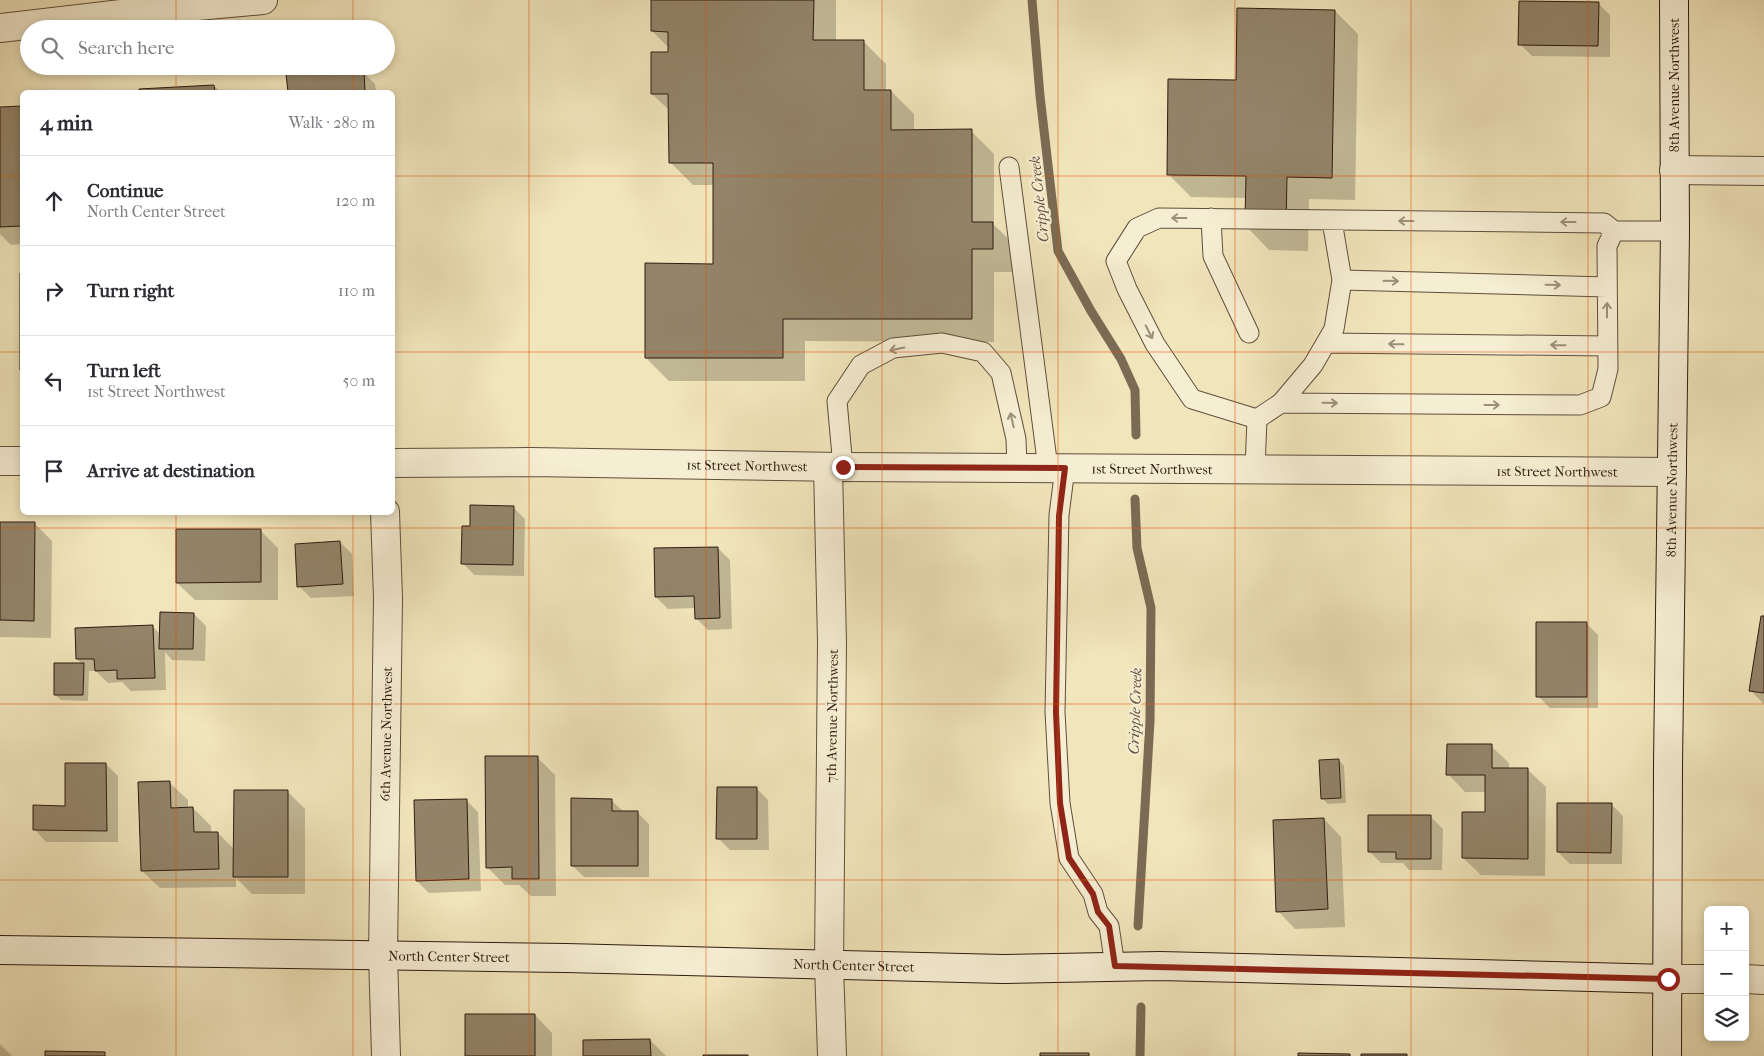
<!DOCTYPE html>
<meta charset="utf-8">
<style>
:root{--surface:#fff;--page:#f7f7f7;--text:#2b2b33;--muted:#7c7c81;--line:#e1e1e2}
body{margin:0;font-family:"IM FELL French Canon",serif;background:var(--page);color:var(--text)}
.controls{position:absolute;right:15px;bottom:15px;display:grid;overflow:hidden;border-radius:8px;box-shadow:0 2px 8px #0003}
.controls button{width:45px;height:45px;display:grid;place-items:center;padding:0;border:0;border-bottom:1px solid var(--line);background:var(--surface);color:var(--text);font:25px sans-serif}
.stop{position:absolute;width:15px;height:15px;margin:-11px;border:4px solid #8f2418;border-radius:50%;background:#fff}
.stop.end{background:#8f2418;border-color:#fff;box-shadow:0 1px 5px #0008}
.list{margin:0;padding:0;list-style:none}
h2{display:flex;justify-content:space-between;align-items:center;height:65px;margin:0;padding:0 20px;font-size:21px}
h2 small{font-size:16px;font-weight:400;color:var(--muted)}
.list li{display:grid;grid-template-columns:32px 1fr auto;gap:15px;align-items:center;box-sizing:border-box;height:90px;padding:0 20px;border-top:1px solid var(--line)}
.list b{display:block;font-size:19px;white-space:nowrap}
.list p{margin:0;font-size:16px;white-space:nowrap;color:var(--muted)}
.list em{font-size:16px;font-style:normal;color:var(--muted)}
.icon{flex:none;width:28px;height:28px;fill:none;stroke:currentColor;stroke-width:2;stroke-linecap:round;stroke-linejoin:round}
.map{position:relative;flex:none;width:1764px;height:1056px;overflow:hidden}
.search{position:absolute;background:var(--surface);box-shadow:0 2px 8px #0003;left:20px;top:20px;width:375px;height:55px;display:flex;align-items:center;gap:12px;box-sizing:border-box;padding:0 18px;border-radius:28px;color:var(--muted);font-size:19px}
.panel{position:absolute;background:var(--surface);box-shadow:0 2px 8px #0003;left:20px;top:90px;width:375px;height:425px;border-radius:8px}
.map>svg:first-child{display:block}
</style>
<div class="map">
<svg width="1764" height="1056" viewBox="0 0 1764 1056">
<rect width="100%" height="100%" fill="#f1e5bb"/>
<filter id="stains"><feTurbulence type="fractalNoise" baseFrequency=".004" numOctaves="4"/><feColorMatrix values="0 0 0 0 .2 0 0 0 0 .09 0 0 0 0 .02 0 0 0 .5 -.17"/></filter>
<radialGradient id="worn" r=".72"><stop offset=".6" stop-color="#630" stop-opacity="0"/><stop offset="1" stop-color="#630" stop-opacity=".3"/></radialGradient>
<path fill="#0003" d="M 652,0 L 836,0 L 836,41 L 864,42 L 886,64 L 886,91 L 891,91 L 914,114 L 914,131 L 971,131 L 994,154 L 994,225 L 1016,246 L 1016,272 L 994,272 L 994,342 L 805,341 L 805,381 L 669,381 L 646,358 L 714,265 L 715,185 L 693,185 L 670,162 L 670,111 L 652,94 L 669,53 L 669,48 L 652,31 Z
M 1598,3 L 1610,15 L 1610,57 L 1532,56 L 1520,44 Z
M 1335,11 L 1358,34 L 1355,200 L 1309,199 L 1308,251 L 1269,250 L 1247,227 L 1247,198 L 1191,197 L 1168,174 L 1237,81 Z
M 363,72 L 375,84 L 376,92 L 289,92 L 288,76 Z
M 214,86 L 221,92 L 141,92 L 140,90 Z
M 22,107 L 22,244 L 11,245 L 0,234 L 0,108 Z
M 22,274 L 22,371 L 21,370 Z
M 513,507 L 525,519 L 524,576 L 474,575 L 463,563 L 471,528 Z
M 0,523 L 35,524 L 52,541 L 51,638 L 0,637 Z
M 260,530 L 278,548 L 278,600 L 195,600 L 177,583 Z
M 340,542 L 352,554 L 354,596 L 311,598 L 299,586 Z
M 718,548 L 730,560 L 732,629 L 708,630 L 696,618 L 696,608 L 668,609 L 656,597 Z
M 194,614 L 206,626 L 205,661 L 172,660 L 165,652 L 166,690 L 131,691 L 122,682 L 108,683 L 96,671 L 89,671 L 88,701 L 61,700 L 55,695 L 83,665 L 77,659 L 152,626 L 161,635 Z
M 1764,617 L 1764,704 L 1751,691 Z
M 1586,623 L 1598,635 L 1598,708 L 1550,708 L 1538,696 Z
M 1491,746 L 1509,763 L 1509,769 L 1528,770 L 1546,787 L 1545,876 L 1481,875 L 1463,858 L 1486,813 L 1486,792 L 1465,792 L 1448,774 Z
M 537,757 L 555,775 L 556,896 L 531,896 L 519,885 L 505,885 L 487,867 Z
M 1339,760 L 1344,766 L 1346,803 L 1328,804 L 1322,798 Z
M 106,764 L 118,776 L 118,842 L 46,842 L 35,830 L 66,807 Z
M 170,783 L 188,800 L 188,809 L 193,808 L 211,826 L 211,833 L 218,833 L 235,850 L 287,791 L 305,809 L 305,894 L 252,894 L 236,878 L 236,887 L 160,888 L 142,871 Z
M 756,788 L 768,800 L 769,850 L 730,850 L 718,838 Z
M 466,800 L 478,812 L 481,891 L 429,893 L 417,881 Z
M 611,800 L 624,812 L 637,812 L 649,824 L 649,877 L 584,877 L 572,865 Z
M 1611,804 L 1623,816 L 1622,864 L 1570,864 L 1558,852 Z
M 1431,817 L 1443,829 L 1442,870 L 1409,870 L 1403,863 L 1381,863 L 1369,851 Z
M 1324,819 L 1341,837 L 1345,927 L 1295,929 L 1278,911 Z
M 535,1015 L 552,1033 L 552,1056 L 466,1056 Z
M 650,1040 L 666,1056 L 584,1056 Z
M 0,1044 L 12,1056 L 0,1056 Z"/>
<g fill="none" stroke-linecap="round" stroke-linejoin="round">
<path stroke="#7b6b54" stroke-width="9" d="M 1032,0 L 1040,96 L 1058,251 L 1091,311 L 1121,359 L 1135,390 L 1136,435
M 1135,499 L 1137,548 L 1151,608 L 1150,721 L 1138,926
M 1140,1056 L 1141,1007"/>
</g>
<path fill="#938469" stroke="#2e1b10" d="M 651,0 L 814,0 L 813,40 L 864,40 L 864,90 L 891,90 L 891,130 L 972,129 L 972,222 L 993,222 L 993,249 L 972,249 L 972,319 L 783,319 L 783,358 L 645,358 L 645,263 L 713,264 L 713,163 L 669,163 L 668,94 L 651,94 L 651,52 L 668,52 L 668,32 L 651,31 Z
M 1519,1 L 1599,2 L 1598,46 L 1518,45 Z
M 1237,8 L 1335,10 L 1332,178 L 1287,177 L 1286,228 L 1245,219 L 1246,176 L 1167,175 L 1168,79 L 1236,80 Z
M 364,71 L 365,92 L 288,92 L 286,74 Z
M 214,85 L 215,92 L 139,92 L 139,89 Z
M 22,106 L 22,226 L 0,227 L 0,107 Z
M 20,273 L 22,273 L 22,370 L 20,370 Z
M 470,505 L 514,506 L 513,565 L 461,564 L 462,526 L 470,526 Z
M 0,522 L 35,522 L 34,621 L 0,620 Z
M 176,529 L 261,529 L 261,582 L 176,583 Z
M 340,541 L 343,584 L 297,587 L 295,544 Z
M 718,547 L 720,618 L 695,619 L 694,596 L 655,597 L 654,548 Z
M 160,612 L 194,613 L 193,649 L 159,649 Z
M 1761,616 L 1764,616 L 1764,693 L 1749,691 Z
M 1536,622 L 1587,622 L 1587,697 L 1536,697 Z
M 153,625 L 155,678 L 117,679 L 117,670 L 95,671 L 94,659 L 76,659 L 75,628 Z
M 54,663 L 84,663 L 83,695 L 54,695 Z
M 1447,744 L 1492,744 L 1492,768 L 1528,768 L 1528,859 L 1462,858 L 1462,812 L 1485,812 L 1485,775 L 1446,775 Z
M 485,756 L 538,756 L 539,879 L 512,879 L 512,867 L 486,868 Z
M 1339,759 L 1341,798 L 1321,799 L 1319,760 Z
M 65,763 L 106,763 L 107,831 L 33,830 L 33,805 L 65,806 Z
M 170,781 L 171,808 L 193,807 L 194,832 L 218,832 L 219,869 L 141,871 L 138,782 Z
M 717,787 L 757,787 L 757,839 L 716,839 Z
M 234,790 L 288,790 L 288,877 L 233,877 Z
M 571,798 L 612,799 L 612,811 L 638,811 L 638,866 L 571,866 Z
M 467,799 L 469,879 L 416,881 L 414,800 Z
M 1557,803 L 1612,803 L 1611,853 L 1557,852 Z
M 1368,815 L 1431,815 L 1431,859 L 1396,859 L 1396,852 L 1368,852 Z
M 1324,818 L 1328,909 L 1276,912 L 1273,820 Z
M 465,1014 L 535,1014 L 535,1056 L 465,1056 Z
M 650,1039 L 651,1056 L 583,1056 L 583,1040 Z
M 45,1051 L 105,1052 L 105,1056 L 45,1056 Z
M 1040,1053 L 1089,1053 L 1089,1056 L 1040,1056 Z
M 1298,1053 L 1350,1054 L 1350,1056 L 1298,1056 Z
M 1361,1054 L 1407,1054 L 1407,1056 L 1361,1056 Z
M 703,1055 L 748,1055 L 748,1056 L 703,1056 Z"/>
<g fill="none" stroke-linecap="round" stroke-linejoin="round">
<defs>
<path id="lane" d="M 1009,167 L 1048,468
M 1211,218 L 1213,256 L 1249,333
M 1342,280 L 1607,287
M 1326,343 L 1607,346
M 1281,403 L 1580,405 L 1601,397 L 1608,369 L 1607,246 L 1614,231
M 1257,419 L 1192,399 L 1155,344 L 1127,289 L 1116,261 L 1137,228 L 1159,218 L 1604,223 L 1614,231 L 1675,231
M 1257,419 L 1281,403 L 1313,365 L 1334,329 L 1342,280 L 1332,221
M 843,467 L 837,401 L 861,365 L 893,348 L 942,343 L 983,352 L 1001,373 L 1016,439 L 1017,468
M 1065,468 L 1059,515 L 1055,712 L 1060,803 L 1069,858 L 1093,894 L 1098,912 L 1109,926 L 1115,966
M 1255,469 L 1257,419"/>
<g id="street">
<path d="M 0,28 L 164,9 L 263,0"/>
<path d="M 1674,170 L 1764,171"/>
<path d="M 0,461 L 22,461"/>
<path id="s1" d="M 392,463 L 530,462 L 843,467 L 1672,472"/>
<path d="M 828,467 L 832,642 L 829,965 L 832,1056"/>
<path d="M 385,512 L 388,598 L 383,955 L 386,1056"/>
<path d="M 1668,979 L 1708,979"/>
<path d="M 1745,979 L 1764,980"/>
</g>
<g id="secondary">
<path id="s2" d="M 0,950 L 566,958 L 1003,969 L 1160,966 L 1668,979"/>
<path id="s3" d="M 1667,1056 L 1668,766 L 1675,231 L 1674,0"/>
</g>
</defs>
<use href="#lane" stroke="#5f4e3b" stroke-width="21"/>
<use href="#street" stroke="#5f4e3b" stroke-width="30"/>
<use href="#secondary" stroke="#2e1b10" stroke-width="30"/>
<use href="#lane" stroke="#f6eed3" stroke-width="19"/>
<use href="#street" stroke="#f6eed3" stroke-width="28"/>
<use href="#secondary" stroke="#f6eed3" stroke-width="28"/>
</g>
<defs><path id="oneway-shaft" d="M-6 0H5M1.5-3L5.5 0L1.5 3" fill="none" stroke-width="1.6" stroke-linecap="round" stroke-linejoin="round" transform="scale(1.25)"/></defs>
<g stroke="#9c8f7b">
<use href="#oneway-shaft" transform="translate(1179 218) rotate(-180)"/>
<use href="#oneway-shaft" transform="translate(1406 221) rotate(-180)"/>
<use href="#oneway-shaft" transform="translate(1568 222) rotate(-180)"/>
<use href="#oneway-shaft" transform="translate(1391 281) rotate(1)"/>
<use href="#oneway-shaft" transform="translate(1553 285) rotate(1)"/>
<use href="#oneway-shaft" transform="translate(1607 310) rotate(-90)"/>
<use href="#oneway-shaft" transform="translate(1149 332) rotate(63)"/>
<use href="#oneway-shaft" transform="translate(1396 344) rotate(-179)"/>
<use href="#oneway-shaft" transform="translate(1558 345) rotate(-179)"/>
<use href="#oneway-shaft" transform="translate(897 349) rotate(169)"/>
<use href="#oneway-shaft" transform="translate(1330 403) rotate(1)"/>
<use href="#oneway-shaft" transform="translate(1492 405)"/>
<use href="#oneway-shaft" transform="translate(1012 420) rotate(-103)"/>
</g>
<g fill="none" stroke-linecap="round" stroke-linejoin="round">
<path stroke="#8f2418" stroke-width="6" d="M 843,467 L 1065,468 L 1059,516 L 1056,712 L 1060,803 L 1069,858 L 1093,894 L 1098,912 L 1109,926 L 1115,966 L 1668,979"/>
</g>
<path fill="none" stroke="#df560c" stroke-width="1" stroke-opacity="0.55" d="M 176,0 L 176,29M 353,0 L 353,29M 529,0 L 529,1056M 706,0 L 706,1056M 882,0 L 882,1056M 1058,0 L 1058,1056M 1235,0 L 1235,1056M 1411,0 L 1411,1056M 1588,0 L 1588,1056M 176,66 L 176,92M 353,66 L 353,92M 0,176 L 22,176M 392,176 L 1764,176M 0,352 L 22,352M 392,352 L 1764,352M 176,512 L 176,1056M 353,512 L 353,1056M 0,528 L 1764,528M 0,704 L 1764,704M 0,880 L 1764,880"/>
<g text-anchor="middle" stroke-width="4" stroke-linejoin="round" paint-order="stroke">
<g font-size="14" fill="#2e1b10" stroke="#f6eed3">
<text transform="translate(1674 85) rotate(-90)" y="5">8th Avenue Northwest</text>
<text dy="5" stroke="none"><textPath href="#s1" startOffset="355">1st Street Northwest</textPath></text>
<text dy="5" stroke="none"><textPath href="#s1" startOffset="760">1st Street Northwest</textPath></text>
<text dy="5" stroke="none"><textPath href="#s1" startOffset="1165">1st Street Northwest</textPath></text>
<text dy="5" stroke="none"><textPath href="#s3" startOffset="566">8th Avenue Northwest</textPath></text>
<text transform="translate(832 716) rotate(-89)" y="5">7th Avenue Northwest</text>
<text transform="translate(386 734) rotate(-89)" y="5">6th Avenue Northwest</text>
<text dy="5" stroke="none"><textPath href="#s2" startOffset="449">North Center Street</textPath></text>
<text dy="5" stroke="none"><textPath href="#s2" startOffset="854">North Center Street</textPath></text>
</g>
<g font-size="15" font-style="italic" fill="#62503d" stroke="#f6eed3">
<text transform="translate(1039 199) rotate(-96)" y="5">Cripple Creek</text>
<text transform="translate(1135 711) rotate(-88)" y="5">Cripple Creek</text>
</g>
</g>
<rect width="100%" height="100%" filter="url(#stains)"/>
<rect width="100%" height="100%" fill="url(#worn)"/>
</svg>
<div class="controls">
<button>+</button>
<button>−</button>
<button><svg class="icon" aria-label="layers" viewBox="0 0 24 24"><path d="M12 4l9 5-9 5-9-5zM3 14l9 5 9-5"/></svg></button>
</div>
<div class="stop" style="left:1668px;top:979px"></div>
<div class="stop end" style="left:843px;top:467px"></div>
<div class="search"><svg class="icon" aria-label="search" viewBox="0 0 24 24"><circle cx="10" cy="10" r="6"/><path d="M15 15l6 6"/></svg>Search here</div>
<section class="panel">
<h2>4 min<small>Walk · 280 m</small></h2>
<ul class="list">
<li><svg class="icon" aria-label="ahead" viewBox="0 0 24 24"><path d="M12 20V5M6 11l6-6 6 6"/></svg><div><b>Continue</b><p>North Center Street</p></div><em>120 m</em></li>
<li><svg class="icon" aria-label="right" viewBox="0 0 24 24"><path d="M7 20v-9h11M14 6l5 5-5 5"/></svg><div><b>Turn right</b></div><em>110 m</em></li>
<li><svg class="icon" aria-label="left" viewBox="0 0 24 24"><path d="M17 20v-9H6M10 6l-5 5 5 5"/></svg><div><b>Turn left</b><p>1st Street Northwest</p></div><em>50 m</em></li>
<li><svg class="icon" aria-label="arrive" viewBox="0 0 24 24"><path d="M6 21V4h12l-3 4 3 4H6"/></svg><div><b>Arrive at destination</b></div></li>
</ul>
</section>
</div>
